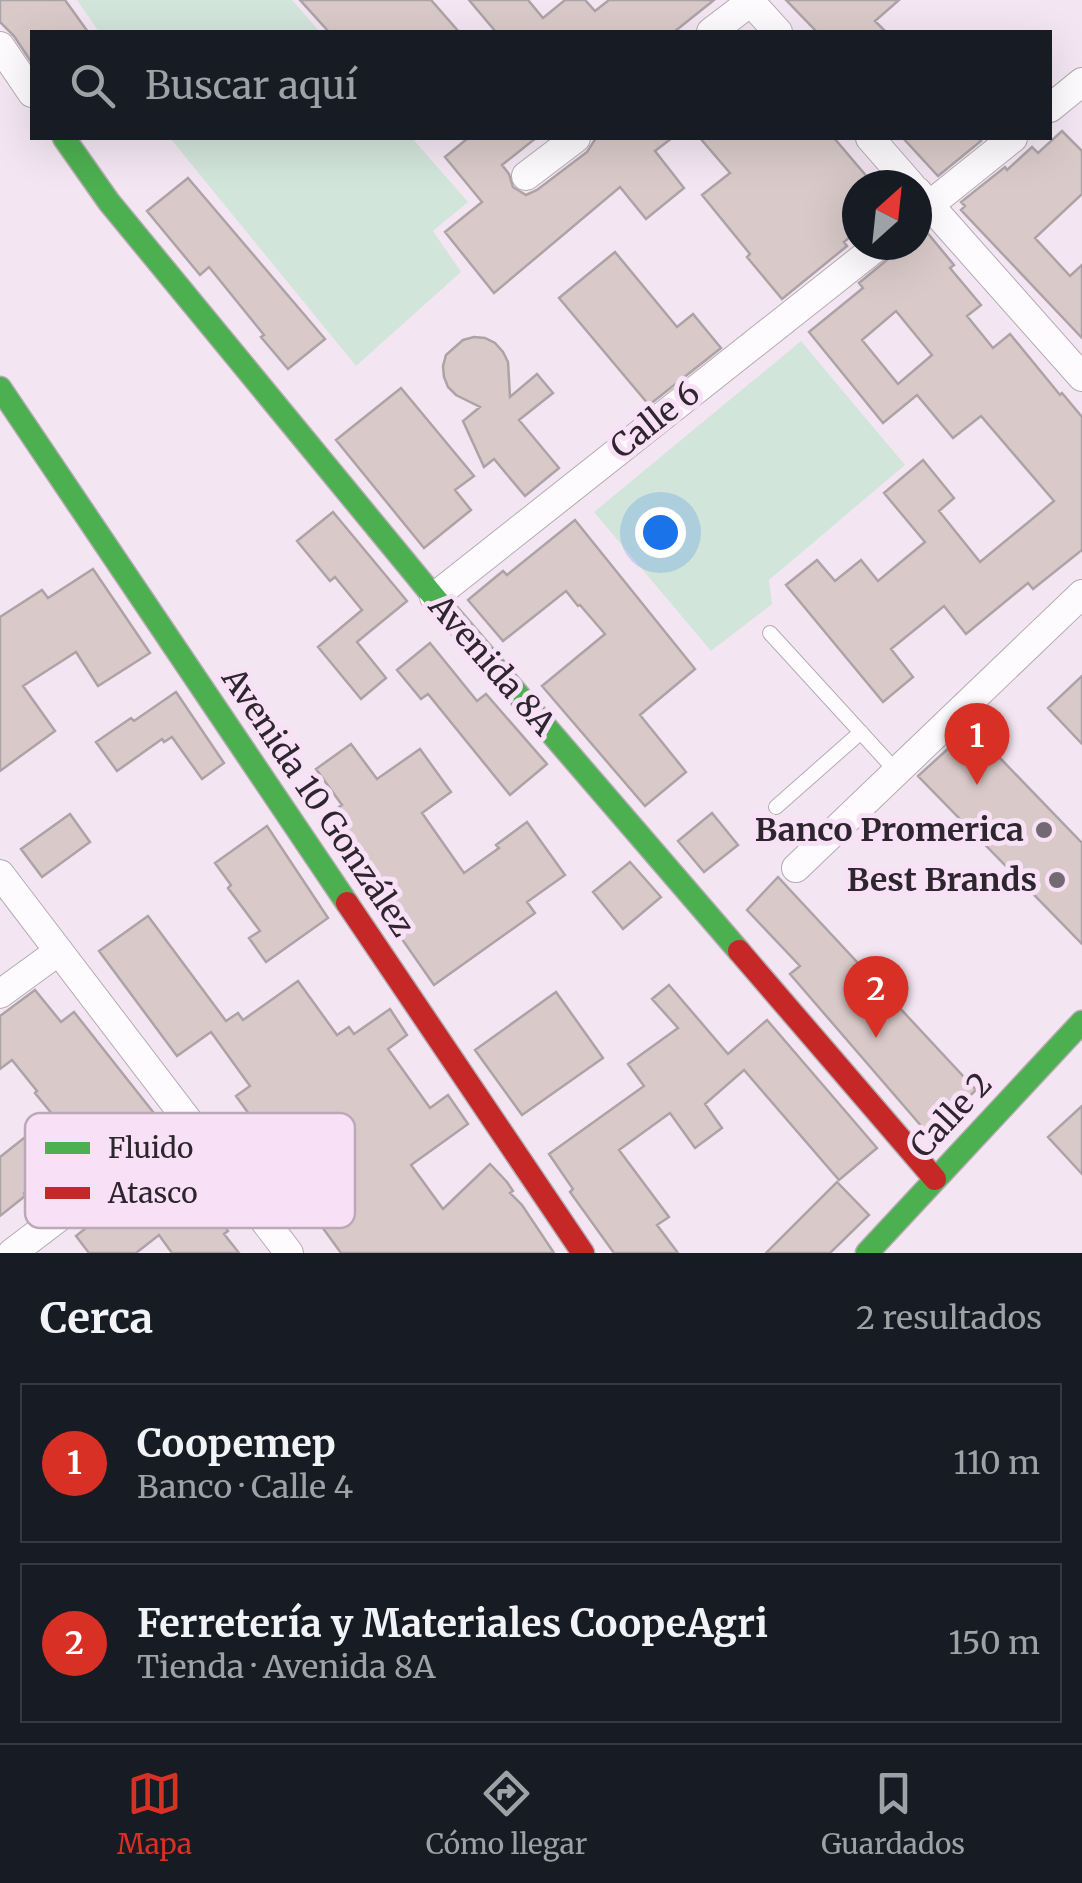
<!DOCTYPE html>
<html lang="es">
<meta charset="utf-8">
<style>
:root{--surface:#171b24;--page:#242831;--text:#f1f3f6;--muted:#9ea1a6;--line:#363941;--accent:#d93025}
body{margin:0;font-family:Merriweather,serif;background:var(--page);color:var(--text)}
.compass{position:absolute;left:842px;top:170px;width:90px;height:90px;border-radius:50%;background:var(--surface);box-shadow:0 10px 40px #0002;rotate:27deg}
.you{position:absolute;left:660px;top:532px;width:35px;height:35px;margin:-25px;border:8px solid #fff;border-radius:50%;background:#1a73e8;box-shadow:0 0 0 15px #1a73e833}
.badge{display:grid;place-items:center;width:65px;height:65px;border-radius:50%;background:var(--accent);color:#fff;font-size:32px;font-weight:700}
.pin{position:absolute;translate:-50% -82px;filter:drop-shadow(0 2px 5px #0008)}
.pin::after{content:'';position:absolute;top:52px;width:35px;height:30px;background:inherit;clip-path:polygon(0 0,100% 0,50% 100%)}
.list{margin:0;padding:0;list-style:none}
h2{display:flex;justify-content:space-between;align-items:center;height:130px;margin:0;padding:0 40px;font-size:42px}
h2 small{font-size:32px;font-weight:400;color:var(--muted)}
.list li{display:grid;grid-template-columns:65px 1fr auto;gap:30px;align-items:center;box-sizing:border-box;height:160px;margin:0 20px 20px;padding:0 20px;border:2px solid var(--line);border-radius:0px}
.list b{display:block;font-size:38px;white-space:nowrap}
.list p{margin:0;font-size:32px;white-space:nowrap;color:var(--muted)}
.list em{font-size:32px;font-style:normal;color:var(--muted)}
.icon{flex:none;width:55px;height:55px;fill:none;stroke:currentColor;stroke-width:2;stroke-linecap:round;stroke-linejoin:round}
.map{position:relative;flex:none;width:1082px;height:1253px;overflow:hidden}
.search{position:absolute;background:var(--surface);box-shadow:0 10px 40px #0002;left:30px;right:30px;top:30px;height:110px;display:flex;align-items:center;gap:25px;box-sizing:border-box;padding:0 35px;border-radius:0px;color:var(--muted);font-size:38px}
.sheet{height:490px;background:var(--surface)}
nav{display:flex;justify-content:space-around;align-items:center;box-sizing:border-box;height:140px;border-top:2px solid var(--line);background:var(--surface);font-size:28px;color:var(--muted)}
nav a{display:grid;justify-items:center;gap:5px}
nav .on{color:var(--accent)}
.map>svg:first-child{display:block}
</style>
<div class="map">
<svg width="1082" height="1253" viewBox="0 0 1082 1253">
<rect width="100%" height="100%" fill="#f3e6f2"/>
<path fill="#d2e5da" d="M 77,0 L 292,0 L 320,32 L 99,32 Z
M 170,138 L 412,138 L 468,202 L 433,231 L 461,272 L 356,366 Z
M 801,341 L 905,465 L 769,580 L 772,604 L 711,651 L 594,512 Z"/>
<path fill="#d9cac9" stroke="#ada3a6" stroke-width="2.5" fill-rule="evenodd" d="M 0,0 L 65,0 L 88,32 L 32,32 L 32,63 L 14,36 L 0,22 Z
M 300,0 L 431,0 L 459,32 L 329,32 Z
M 469,0 L 528,0 L 543,18 L 565,0 L 585,0 L 595,11 L 609,0 L 714,0 L 674,32 L 496,32 Z
M 786,0 L 899,0 L 875,21 L 886,32 L 817,32 Z
M 1062,131 L 1082,151 L 1082,194 L 1035,238 L 1070,276 L 1082,265 L 1082,338 L 961,210 L 965,206 L 961,202 L 1005,167 L 1007,170 L 1032,147 L 1038,153 Z
M 468,138 L 536,138 L 502,165 L 509,174 L 513,187 L 526,195 L 537,190 L 587,152 L 596,138 L 672,138 L 655,151 L 684,188 L 646,219 L 620,187 L 494,293 L 445,232 L 482,202 L 445,157 Z
M 700,138 L 834,138 L 874,185 L 857,185 L 857,231 L 844,242 L 847,246 L 782,299 L 747,257 L 750,254 L 702,195 L 730,173 Z
M 903,138 L 978,138 L 981,141 L 938,176 Z
M 188,178 L 325,339 L 288,369 L 261,337 L 264,335 L 209,267 L 200,275 L 147,211 Z
M 925,230 L 954,265 L 950,268 L 981,305 L 967,316 L 993,348 L 1010,334 L 1060,395 L 1062,393 L 1082,417 L 1082,550 L 1033,589 L 1028,583 L 966,634 L 944,606 L 891,649 L 913,677 L 883,702 L 786,585 L 817,560 L 835,581 L 861,560 L 878,581 L 925,542 L 884,493 L 923,460 L 954,498 L 939,511 L 980,562 L 1054,501 L 981,416 L 953,438 L 917,395 L 883,423 L 809,332 L 863,288 L 859,283 L 905,245 L 917,245 L 917,235 ZM 896,311 L 932,355 L 898,384 L 862,340 Z
M 615,252 L 677,327 L 693,314 L 721,348 L 649,405 L 559,298 Z
M 474,337 L 485,338 L 495,343 L 503,352 L 508,362 L 510,397 L 537,374 L 553,393 L 519,420 L 559,468 L 525,496 L 494,459 L 484,467 L 463,421 L 480,407 L 456,395 L 448,387 L 444,377 L 443,366 L 446,355 L 463,340 Z
M 401,388 L 474,476 L 455,490 L 471,510 L 424,548 L 336,440 Z
M 333,512 L 407,601 L 357,642 L 386,678 L 361,699 L 318,647 L 362,610 L 335,577 L 330,581 L 297,541 Z
M 575,520 L 695,669 L 640,715 L 686,772 L 645,806 L 542,686 L 605,634 L 580,605 L 578,606 L 566,591 L 503,641 L 468,600 L 503,571 L 507,575 Z
M 93,569 L 150,653 L 98,686 L 76,652 L 23,686 L 55,731 L 0,771 L 0,617 L 42,590 L 48,598 Z
M 430,643 L 477,701 L 486,694 L 547,764 L 510,795 L 428,694 L 421,699 L 397,670 Z
M 1082,676 L 1082,744 L 1048,708 Z
M 176,692 L 224,763 L 202,779 L 172,737 L 164,742 L 162,739 L 117,771 L 96,742 L 131,718 L 134,721 Z
M 971,728 L 1082,843 L 1082,944 L 918,776 Z
M 351,744 L 377,779 L 420,749 L 451,792 L 422,813 L 464,873 L 499,848 L 496,845 L 527,822 L 565,875 L 527,902 L 535,913 L 434,985 L 351,866 L 355,862 L 323,818 L 342,805 L 316,769 Z
M 712,813 L 738,845 L 704,872 L 678,841 Z
M 70,814 L 90,842 L 42,877 L 21,849 Z
M 267,826 L 328,918 L 266,962 L 249,938 L 260,931 L 228,888 L 231,885 L 215,863 Z
M 630,862 L 661,897 L 623,929 L 593,892 Z
M 778,877 L 976,1090 L 929,1135 L 790,974 L 800,966 L 747,910 Z
M 148,916 L 226,1021 L 238,1013 L 243,1020 L 298,981 L 337,1035 L 349,1027 L 354,1034 L 390,1009 L 407,1035 L 388,1049 L 430,1108 L 448,1095 L 468,1124 L 411,1165 L 443,1209 L 490,1164 L 507,1182 L 513,1191 L 510,1193 L 522,1205 L 554,1253 L 341,1253 L 312,1213 L 301,1221 L 250,1152 L 267,1139 L 236,1096 L 250,1086 L 211,1032 L 177,1056 L 99,951 Z
M 669,985 L 728,1054 L 767,1020 L 877,1148 L 839,1180 L 744,1070 L 705,1104 L 722,1128 L 695,1148 L 670,1113 L 619,1150 L 669,1217 L 657,1225 L 678,1253 L 614,1253 L 570,1192 L 573,1189 L 549,1154 L 644,1086 L 628,1064 L 678,1028 L 652,999 Z
M 35,990 L 61,1022 L 74,1012 L 157,1117 L 86,1172 L 72,1155 L 24,1193 L 25,1196 L 0,1216 L 0,1157 L 53,1115 L 35,1093 L 37,1091 L 12,1060 L 0,1069 L 0,1016 Z
M 556,992 L 603,1058 L 522,1115 L 475,1050 Z
M 1082,1106 L 1082,1174 L 1048,1137 Z
M 180,1164 L 207,1198 L 204,1200 L 228,1231 L 224,1234 L 239,1253 L 172,1253 L 159,1235 L 136,1253 L 89,1253 L 76,1236 L 106,1212 L 110,1218 Z
M 837,1182 L 869,1215 L 830,1253 L 766,1253 Z"/>
<g fill="none" stroke-linecap="round" stroke-linejoin="round">
<defs>
<path id="lane" d="M 770,633 L 897,772
M 776,807 L 861,732"/>
<path id="street" d="M 749,0 L 778,32
M 711,32 L 753,0
M 0,46 L 32,93
M 1050,108 L 1082,82
M 870,138 L 911,185
M 526,176 L 576,138
M 917,191 L 1082,377
M 917,215 L 1013,138
M 434,597 L 879,245
M 796,868 L 1082,594
M 0,874 L 289,1253
M 0,994 L 59,951
M 12,1253 L 187,1120"/>
<path id="fast" d="M 64,138 L 109,202 L 434,597 L 739,951
M 0,388 L 347,903
M 867,1253 L 1082,1022"/>
<path id="jam" d="M 347,903 L 583,1253
M 739,951 L 935,1179"/>
</defs>
<use href="#lane" stroke="#b4abb3" stroke-width="16"/>
<use href="#street" stroke="#b4abb3" stroke-width="30"/>
<use href="#fast" stroke="#b4abb3" stroke-width="25"/>
<use href="#jam" stroke="#b4abb3" stroke-width="25"/>
<use href="#lane" stroke="#fdfbfd" stroke-width="14"/>
<use href="#street" stroke="#fdfbfd" stroke-width="28"/>
<use href="#fast" stroke="#4caf50" stroke-width="22"/>
<use href="#jam" stroke="#c62828" stroke-width="22"/>
</g>
<g fill="#736973" stroke="#f8e1f6" stroke-width="4">
<circle cx="1044" cy="830" r="10"/>
<circle cx="1057" cy="880" r="10"/>
</g>
<g text-anchor="middle" stroke-width="10" stroke-linejoin="round" paint-order="stroke">
<g font-size="32" fill="#2e262e" stroke="#f8e1f6">
<text transform="translate(655 420) rotate(-38)" y="11">Calle 6</text>
<text transform="translate(492 665) rotate(49)" y="11">Avenida 8A</text>
<text transform="translate(318 802) rotate(56)" y="11">Avenida 10 González</text>
<text transform="translate(951 1115) rotate(-47)" y="11">Calle 2</text>
</g>
<g font-size="32" font-weight="bold" fill="#2e262e" stroke="#f8e1f6" text-anchor="end">
<text x="1024" y="841">Banco Promerica</text>
<text x="1037" y="891">Best Brands</text>
</g>
</g>
<rect x="25" y="1113" width="330" height="115" rx="15" fill="#f8e1f6" stroke="#bba9ba" stroke-width="2.5"/>
<rect x="45" y="1142" width="45" height="12" fill="#4caf50"/>
<rect x="45" y="1187" width="45" height="12" fill="#c62828"/>
<g font-size="28" fill="#2e262e">
<text x="108" y="1158">Fluido</text>
<text x="108" y="1203">Atasco</text>
</g>
</svg>
<svg class="compass" viewBox="-18 -18 36 36"><path d="M0-13l5 13h-10z" fill="#e53935"/><path d="M0 13l5-13h-10z" fill="#9ea1a6"/></svg>
<div class="you"></div>
<div class="pin badge" style="left:977px;top:785px">1</div>
<div class="pin badge" style="left:876px;top:1038px">2</div>
<div class="search"><svg class="icon" aria-label="search" viewBox="0 0 24 24"><circle cx="10" cy="10" r="6"/><path d="M15 15l6 6"/></svg>Buscar aquí</div>
</div>
<section class="sheet">
<h2>Cerca<small>2 resultados</small></h2>
<ul class="list">
<li><span class="badge">1</span><div><b>Coopemep</b><p>Banco · Calle 4</p></div><em>110 m</em></li>
<li><span class="badge">2</span><div><b>Ferretería y Materiales CoopeAgri</b><p>Tienda · Avenida 8A</p></div><em>150 m</em></li>
</ul>
</section>
<nav>
<a class="on"><svg class="icon" aria-label="map" viewBox="0 0 24 24"><path d="M3 6l6-2 6 2 6-2v14l-6 2-6-2-6 2zM9 4v14M15 6v14"/></svg>Mapa</a>
<a><svg class="icon" aria-label="directions" viewBox="0 0 24 24"><path d="M12 3l9 9-9 9-9-9zM9 14v-3h6M13 9l2 2-2 2"/></svg>Cómo llegar</a>
<a><svg class="icon" aria-label="saved" viewBox="0 0 24 24"><path d="M7 4h10v16l-5-4-5 4z"/></svg>Guardados</a>
</nav>
